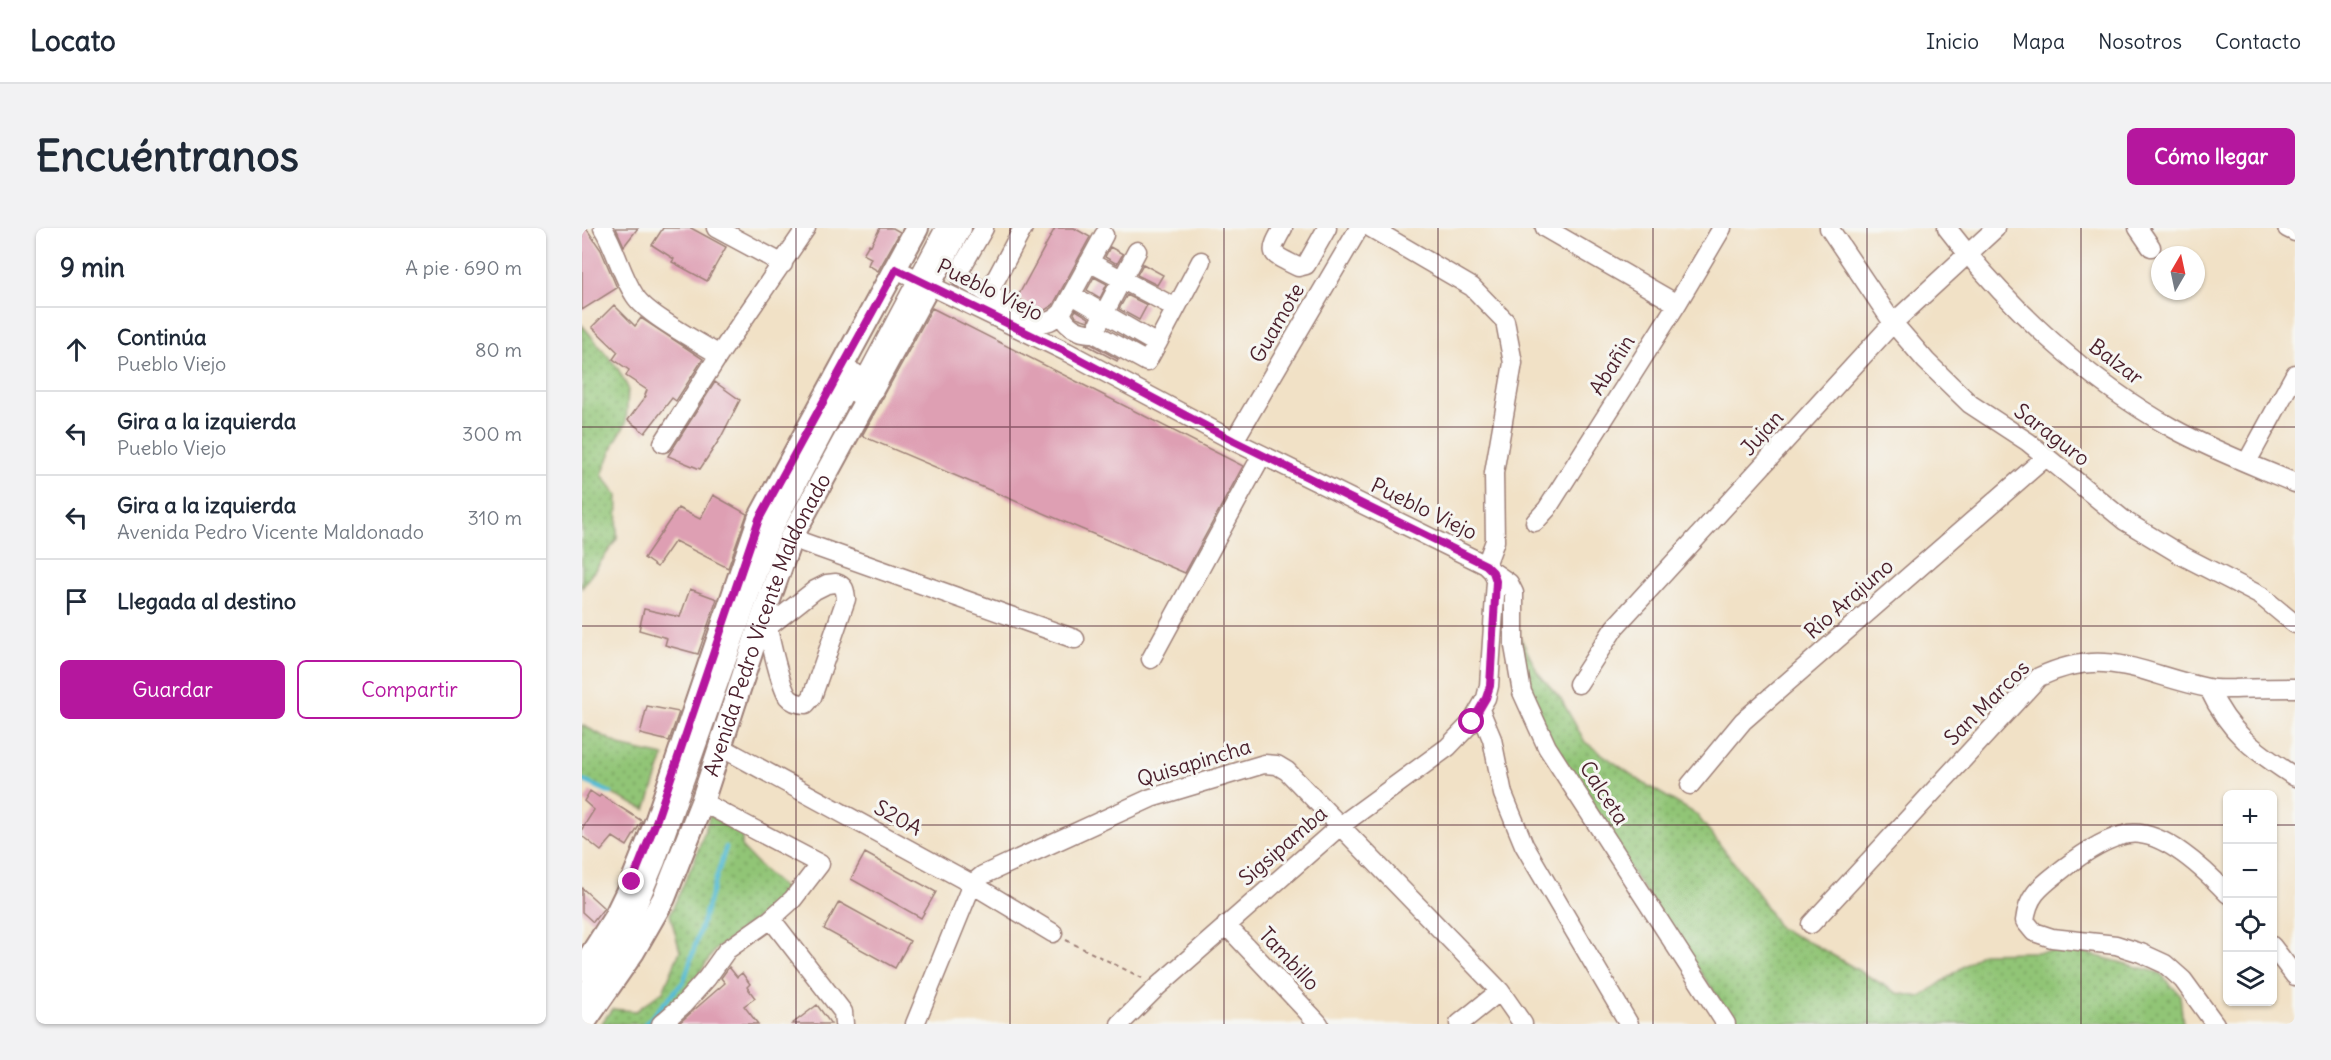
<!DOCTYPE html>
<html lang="es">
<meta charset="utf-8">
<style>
:root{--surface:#fff;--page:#f2f2f3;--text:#1f2937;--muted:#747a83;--line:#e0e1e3;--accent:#b5179e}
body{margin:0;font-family:Delius,sans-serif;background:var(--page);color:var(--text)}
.controls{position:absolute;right:18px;bottom:18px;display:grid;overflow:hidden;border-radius:9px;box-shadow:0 2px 4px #0004}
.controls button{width:54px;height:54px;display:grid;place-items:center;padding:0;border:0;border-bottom:2px solid var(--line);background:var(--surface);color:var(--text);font:30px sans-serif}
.compass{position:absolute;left:1569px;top:18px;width:54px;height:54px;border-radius:50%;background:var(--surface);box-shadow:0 2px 4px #0004;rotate:9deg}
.stop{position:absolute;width:18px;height:18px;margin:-14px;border:4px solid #b5179e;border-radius:50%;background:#fff}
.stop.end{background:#b5179e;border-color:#fff;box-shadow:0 2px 6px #0008}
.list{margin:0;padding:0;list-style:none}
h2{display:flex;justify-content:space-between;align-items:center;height:78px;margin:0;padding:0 24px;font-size:26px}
h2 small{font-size:20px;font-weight:400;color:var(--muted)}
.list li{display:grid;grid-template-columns:39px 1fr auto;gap:18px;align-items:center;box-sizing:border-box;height:84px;padding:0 24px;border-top:2px solid var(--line)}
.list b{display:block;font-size:22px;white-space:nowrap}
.list p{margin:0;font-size:20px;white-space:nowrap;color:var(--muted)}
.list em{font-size:20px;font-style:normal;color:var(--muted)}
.actions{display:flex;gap:12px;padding:18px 24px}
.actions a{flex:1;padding:14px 0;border:2px solid var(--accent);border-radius:9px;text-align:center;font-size:21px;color:var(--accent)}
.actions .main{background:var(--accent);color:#fff}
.icon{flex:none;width:33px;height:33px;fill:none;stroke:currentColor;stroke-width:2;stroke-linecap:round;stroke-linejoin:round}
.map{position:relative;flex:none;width:1713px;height:796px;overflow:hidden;border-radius:9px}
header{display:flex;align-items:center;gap:36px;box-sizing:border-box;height:84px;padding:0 30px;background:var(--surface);border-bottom:2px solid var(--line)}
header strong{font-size:28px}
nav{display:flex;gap:33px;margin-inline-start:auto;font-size:21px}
.intro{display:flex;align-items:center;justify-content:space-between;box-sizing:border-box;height:144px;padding:0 36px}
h1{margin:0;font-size:42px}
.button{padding:15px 27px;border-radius:9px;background:var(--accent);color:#fff;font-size:21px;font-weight:700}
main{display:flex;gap:36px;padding:0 36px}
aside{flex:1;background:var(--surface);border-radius:9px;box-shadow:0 2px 4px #0004}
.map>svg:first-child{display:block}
</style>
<header>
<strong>Locato</strong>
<nav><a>Inicio</a><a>Mapa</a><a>Nosotros</a><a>Contacto</a></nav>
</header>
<div class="intro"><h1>Encuéntranos</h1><a class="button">Cómo llegar</a></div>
<main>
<aside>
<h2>9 min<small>A pie · 690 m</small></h2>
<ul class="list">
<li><svg class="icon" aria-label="ahead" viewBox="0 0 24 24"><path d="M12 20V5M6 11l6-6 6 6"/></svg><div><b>Continúa</b><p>Pueblo Viejo</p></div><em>80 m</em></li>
<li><svg class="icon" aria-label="left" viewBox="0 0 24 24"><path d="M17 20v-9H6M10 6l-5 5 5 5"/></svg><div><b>Gira a la izquierda</b><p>Pueblo Viejo</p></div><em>300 m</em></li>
<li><svg class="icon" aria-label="left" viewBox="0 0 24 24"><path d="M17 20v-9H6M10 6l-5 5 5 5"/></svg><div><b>Gira a la izquierda</b><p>Avenida Pedro Vicente Maldonado</p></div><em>310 m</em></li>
<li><svg class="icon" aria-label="arrive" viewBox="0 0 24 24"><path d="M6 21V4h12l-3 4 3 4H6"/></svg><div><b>Llegada al destino</b></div></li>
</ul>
<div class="actions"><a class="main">Guardar</a><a>Compartir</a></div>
</aside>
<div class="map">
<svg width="1713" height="796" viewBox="0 0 1713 796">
<defs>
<pattern id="grass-dots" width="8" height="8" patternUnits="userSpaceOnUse" patternTransform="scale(1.5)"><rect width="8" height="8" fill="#91c576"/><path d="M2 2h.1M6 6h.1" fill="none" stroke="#789f61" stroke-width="1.8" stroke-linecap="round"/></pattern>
</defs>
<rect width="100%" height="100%" fill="#f6f6f2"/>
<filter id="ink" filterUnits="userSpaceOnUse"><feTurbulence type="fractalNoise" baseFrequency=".0167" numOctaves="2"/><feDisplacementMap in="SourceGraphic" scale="12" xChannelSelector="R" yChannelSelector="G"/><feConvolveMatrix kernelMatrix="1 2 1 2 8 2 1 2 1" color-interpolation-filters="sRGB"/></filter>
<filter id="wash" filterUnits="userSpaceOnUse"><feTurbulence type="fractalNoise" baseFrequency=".008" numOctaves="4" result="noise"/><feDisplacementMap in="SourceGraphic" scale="24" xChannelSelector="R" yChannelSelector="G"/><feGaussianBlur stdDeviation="1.35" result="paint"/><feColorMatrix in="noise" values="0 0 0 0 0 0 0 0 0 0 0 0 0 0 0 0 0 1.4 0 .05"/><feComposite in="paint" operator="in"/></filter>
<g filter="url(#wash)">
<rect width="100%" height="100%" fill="#f1e1c6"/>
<path fill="url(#grass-dots)" stroke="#6e7250" stroke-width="1.5" d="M 0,97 L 35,139 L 46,160 L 44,195 L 32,216 L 20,247 L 36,268 L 35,311 L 0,360 Z
M 938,409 L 956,445 L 979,471 L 1003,514 L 1063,556 L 1114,586 L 1174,663 L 1197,700 L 1235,718 L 1315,765 L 1339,769 L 1400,725 L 1496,723 L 1578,745 L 1598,767 L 1601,796 L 1154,796 L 982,545 L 943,467 Z
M 0,497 L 42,519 L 82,528 L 64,582 L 0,552 Z
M 128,587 L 160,606 L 160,620 L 181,642 L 205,663 L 194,675 L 133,722 L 102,767 L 72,796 L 19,796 L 30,781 L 54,783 L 81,763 L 98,723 L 88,686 L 113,631 Z"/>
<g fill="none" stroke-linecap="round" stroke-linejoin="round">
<path stroke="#57bcd6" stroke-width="4.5" d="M 0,552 L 29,565
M 63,796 L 102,753 L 144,619"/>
</g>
<g id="blocks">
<path fill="#de9fb3" d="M 0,0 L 4,0 L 19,22 L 35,60 L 0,82 Z
M 34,0 L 56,0 L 42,18 Z
M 81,0 L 109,0 L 144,19 L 125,53 L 90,34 L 92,31 L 70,17 Z
M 298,0 L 311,0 L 318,4 L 296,43 L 286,37 L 289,30 L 281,26 L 287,16 L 289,17 Z
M 473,0 L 492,0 L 508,9 L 471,77 L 463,82 L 458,83 L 435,70 Z
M 528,19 L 541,26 L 535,36 L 523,29 Z
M 561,36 L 581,47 L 575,57 L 555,47 Z
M 512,49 L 525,56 L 518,70 L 505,62 Z
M 545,67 L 565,77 L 557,92 L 537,81 Z
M 32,77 L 53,98 L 59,90 L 121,131 L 94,173 L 90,170 L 63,205 L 46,192 L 64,168 L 63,167 L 65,162 L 44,148 L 47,142 L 31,131 L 36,124 L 10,99 Z
M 350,80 L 661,238 L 603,345 L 280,208 Z
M 494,82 L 507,90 L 506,93 L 494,89 L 492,85 Z
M 503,116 L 509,116 L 536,131 L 535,133 Z
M 133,154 L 158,172 L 139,209 L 118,241 L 86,228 Z
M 131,267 L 165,286 L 146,340 L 93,313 L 75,339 L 62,330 L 96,280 L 118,291 Z
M 108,361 L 135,371 L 116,426 L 83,417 L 85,410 L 57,402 L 62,381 L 98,389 Z
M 65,478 L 97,484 L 87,513 L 58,506 Z
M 8,563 L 17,569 L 19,567 L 60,593 L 45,618 L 31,609 L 19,623 L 0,608 L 0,601 L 12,582 L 2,573 Z
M 283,625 L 354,664 L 339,690 L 269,651 Z
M 0,660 L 22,680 L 11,694 L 0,684 Z
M 257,674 L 328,713 L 313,740 L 242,701 Z
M 147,739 L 155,749 L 160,745 L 168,756 L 165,759 L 173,770 L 162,778 L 176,796 L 96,796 L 143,755 L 139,750 Z
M 235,777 L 249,796 L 210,796 Z"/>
</g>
</g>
<g filter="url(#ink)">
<use href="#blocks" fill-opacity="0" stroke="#9e8078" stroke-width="1.5"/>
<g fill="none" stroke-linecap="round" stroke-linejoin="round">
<defs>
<path id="minor" d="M 21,0 C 34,21 39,47 53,68 C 65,87 117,114 137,127
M 134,0 L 201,36
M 402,0 L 378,42 L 378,49 L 452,93 C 464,97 472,92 480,84 L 522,7
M 701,0 C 685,28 689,25 716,39 L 724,37 L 745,0
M 789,0 L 890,59 L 923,93 L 931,135 L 912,245 L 913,313 L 904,337
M 963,0 L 1095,76
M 1247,0 L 1311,95 L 1344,133 L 1388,176 L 1446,214 L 1543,293 L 1601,328 L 1679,368 L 1713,396
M 1365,0 C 1426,79 1504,152 1592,201 C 1630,222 1673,238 1713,255
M 1556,0 L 1569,19
M 1705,0 L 1713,4
M 507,34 L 594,80
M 314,41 L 485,124 L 652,213 L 904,337 L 911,344 L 914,353 L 907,458 L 904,470 L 890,494 L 866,519 L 758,598 L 576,758 L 538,796
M 407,64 L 441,0
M 480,84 C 481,98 498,106 512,105 L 565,134 L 575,116 L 490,67
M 517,95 L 555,23
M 575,116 L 619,33
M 275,166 L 363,0
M 652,213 L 777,0
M 81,215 L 137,127 L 224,0
M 1665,234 L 1713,146
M 953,294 L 965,281 L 1095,76 L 1140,0
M 209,310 L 493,411
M 911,344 L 927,355 L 932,365 L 932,418 L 940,464 L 965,519 L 1144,796
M 254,355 C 263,358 263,362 264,371 L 230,469 L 224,476 C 217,476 210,474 206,469 C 199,459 188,413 186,399 L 233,362 L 245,356 Z
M 569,431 L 680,227
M 996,456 L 1033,399 L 1311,95 L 1414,0
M 1627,461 C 1648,506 1673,523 1713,549
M 898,482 L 910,511 L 921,566 L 942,617 L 1047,796
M 137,518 L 390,656 L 471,705
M 1108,557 L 1161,493 L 1464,229
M 189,691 L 261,784 L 262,796
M 1229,696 L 1457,449 C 1525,417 1561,447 1626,460 C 1634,462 1644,461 1653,461 C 1673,460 1693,460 1713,460
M 644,697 L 737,796
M 1690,718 L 1713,748
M 0,771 L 53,683 L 74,633 L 190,303 L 273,145
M 79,796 L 101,777 L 125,750 L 145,722 L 189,691 L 211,671 L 238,636 L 120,574
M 333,796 L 390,656 L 401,647 L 569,570 L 682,536 L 695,537 L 705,543 L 918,763 L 941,796
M 877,796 L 918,763
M 1633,796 L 1601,752 L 1583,736 L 1559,725 L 1534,717 L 1470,710 L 1452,704 L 1443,693 C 1446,665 1461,657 1482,640 C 1500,626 1523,610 1546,606 C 1581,601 1624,643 1646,666"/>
<g id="major">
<path d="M 0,741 L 32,691 L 50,654 L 74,594 L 177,291 L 335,0"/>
<path id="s1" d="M 1,796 L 51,724 L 82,670 L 120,574 L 178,397 L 209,310 L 378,0"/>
</g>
</defs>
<use href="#minor" stroke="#9e8078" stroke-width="21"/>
<use href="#major" stroke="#9e8078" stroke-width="26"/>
<path stroke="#9e8078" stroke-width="2" stroke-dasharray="4.5 4.5" stroke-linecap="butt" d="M 484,712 L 560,750"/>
<use href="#minor" stroke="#fff" stroke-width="18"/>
<use href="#major" stroke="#fff" stroke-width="22"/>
</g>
</g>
<g fill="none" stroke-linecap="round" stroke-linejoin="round" filter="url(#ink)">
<path stroke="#b5179e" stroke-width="8" d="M 50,654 L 74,594 L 177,291 L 314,41 L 484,124 L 652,213 L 904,337 L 911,344 L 914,353 L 908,458 L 904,470 L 890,494"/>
</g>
<path fill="none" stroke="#4a1f2b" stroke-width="1.5" stroke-opacity="0.55" d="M 214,0 L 214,796M 428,0 L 428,796M 642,0 L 642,796M 856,0 L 856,796M 1071,0 L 1071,796M 1285,0 L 1285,796M 1499,0 L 1499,796M 0,199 L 1713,199M 0,398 L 1713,398M 0,597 L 1646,597M 1690,597 L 1713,597"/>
<g text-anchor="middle" stroke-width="6" stroke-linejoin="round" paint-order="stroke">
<g font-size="21" fill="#4a1f2b" stroke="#f6f6f2">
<text transform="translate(408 62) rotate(26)" y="7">Pueblo Viejo</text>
<text transform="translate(695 95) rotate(-60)" y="7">Guamote</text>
<text transform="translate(1534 134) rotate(37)" y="7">Balzar</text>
<text transform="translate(1030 137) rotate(-58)" y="7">Abañin</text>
<text transform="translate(1180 205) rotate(-48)" y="7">Jujan</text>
<text transform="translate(1470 207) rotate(37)" y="7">Saraguro</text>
<text transform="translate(842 281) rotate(26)" y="7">Pueblo Viejo</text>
<text transform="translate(1267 371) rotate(-41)" y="7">Río Arajuno</text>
<text dy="7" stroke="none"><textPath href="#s1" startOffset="442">Avenida Pedro Vicente Maldonado</textPath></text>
<text transform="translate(1405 475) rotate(-45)" y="7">San Marcos</text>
<text transform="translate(612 535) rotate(-17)" y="7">Quisapincha</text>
<text transform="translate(1022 565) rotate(57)" y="7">Calceta</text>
<text transform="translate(316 590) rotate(29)" y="7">S20A</text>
<text transform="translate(701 618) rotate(-41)" y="7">Sigsipamba</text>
<text transform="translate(707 731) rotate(47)" y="7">Tambillo</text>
</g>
</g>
</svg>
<div class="controls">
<button>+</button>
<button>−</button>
<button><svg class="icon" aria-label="locate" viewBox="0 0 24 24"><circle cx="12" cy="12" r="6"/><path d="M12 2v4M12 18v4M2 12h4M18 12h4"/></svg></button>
<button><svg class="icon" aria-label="layers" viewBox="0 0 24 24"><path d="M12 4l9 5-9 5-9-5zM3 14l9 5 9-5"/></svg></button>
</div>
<svg class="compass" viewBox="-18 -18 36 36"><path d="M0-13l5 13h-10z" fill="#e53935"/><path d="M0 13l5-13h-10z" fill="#747a83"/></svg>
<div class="stop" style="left:890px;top:494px"></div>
<div class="stop end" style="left:50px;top:654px"></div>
</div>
</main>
